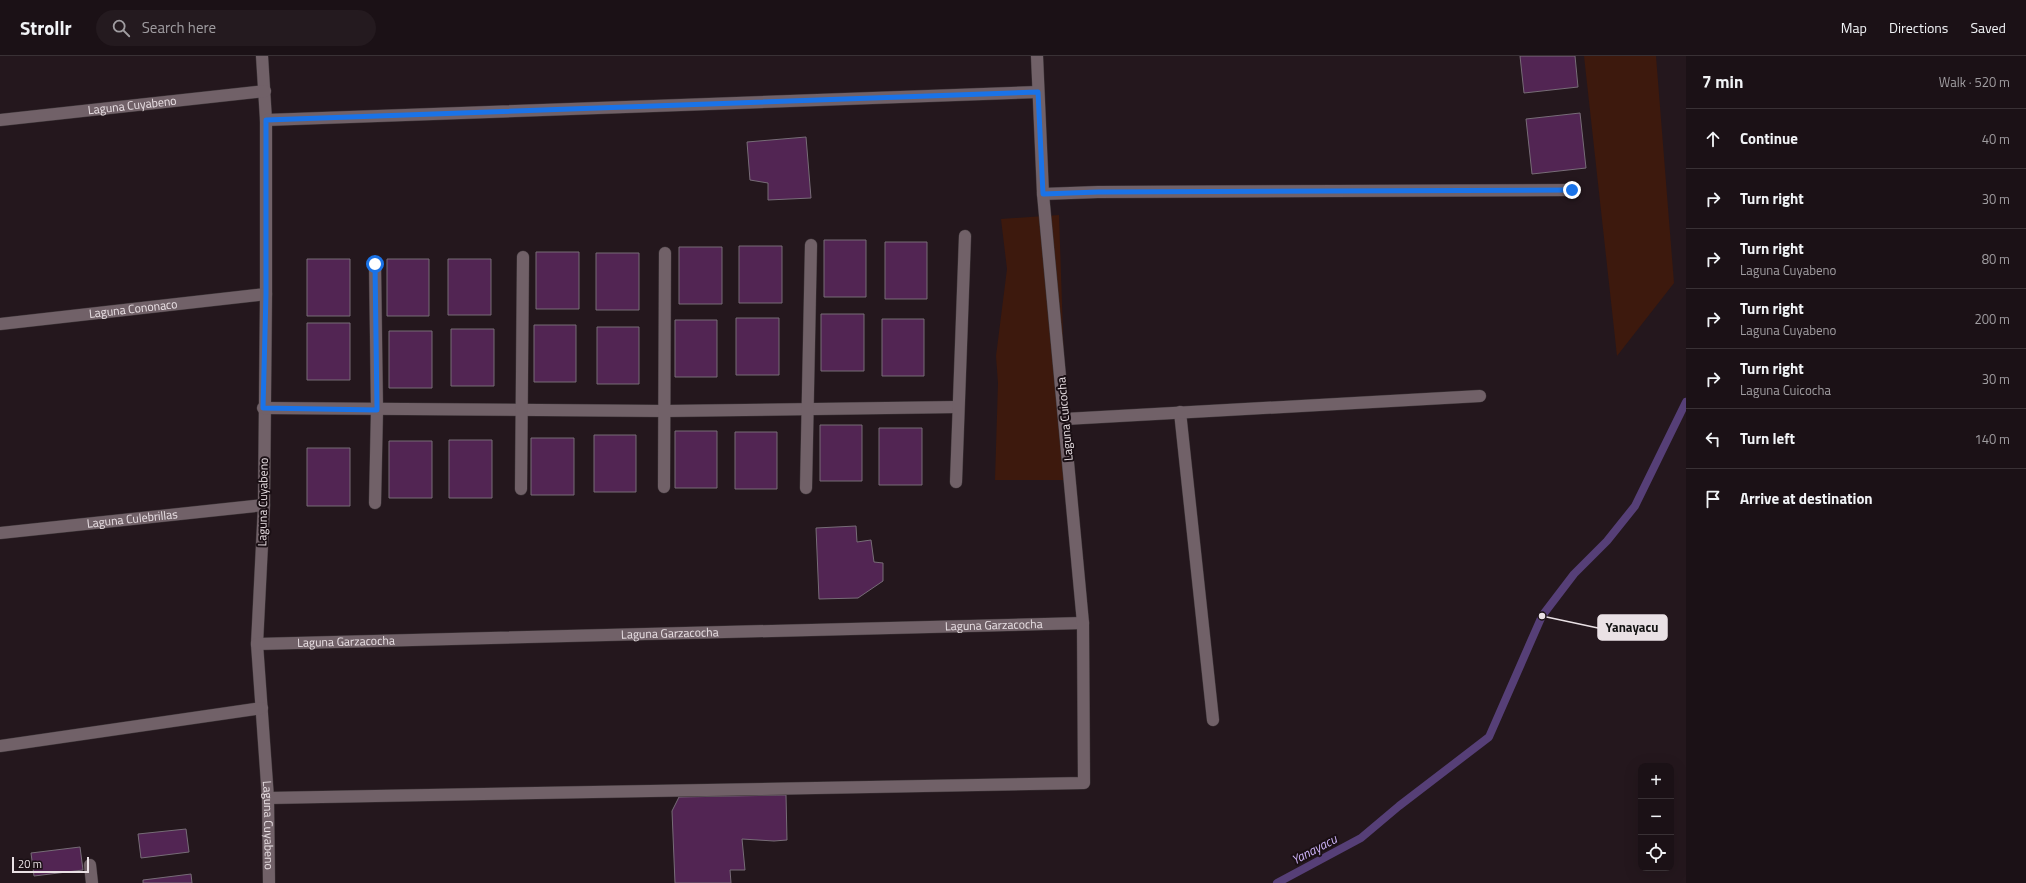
<!DOCTYPE html>
<meta charset="utf-8">
<style>
:root{--surface:#1b1116;--page:#241a1f;--text:#f1f3f6;--muted:#a09da1;--line:#393135}
body{margin:0;font-family:"Titillium Web",sans-serif;background:var(--page);color:var(--text)}
.controls{position:absolute;right:12px;bottom:12px;display:grid;overflow:hidden;border-radius:8px;box-shadow:0 4px 16px #0002}
.controls button{width:36px;height:36px;display:grid;place-items:center;padding:0;border:0;border-bottom:1px solid var(--line);background:var(--surface);color:var(--text);font:20px sans-serif}
.scale{position:absolute;left:12px;bottom:10px;width:77px;box-sizing:border-box;padding-left:4px;border:2px solid #eae1e5;border-top:0;font-size:11px;line-height:14px;white-space:nowrap;color:#eae1e5;-webkit-text-stroke:3px #1a0f14;paint-order:stroke}
.stop{position:absolute;width:12px;height:12px;margin:-9px;border:3px solid #1a73e8;border-radius:50%;background:#fff}
.stop.end{background:#1a73e8;border-color:#fff;box-shadow:0 1px 4px #0008}
.list{margin:0;padding:0;list-style:none}
h2{display:flex;justify-content:space-between;align-items:center;height:52px;margin:0;padding:0 16px;font-size:17px}
h2 small{font-size:13px;font-weight:400;color:var(--muted)}
.list li{display:grid;grid-template-columns:26px 1fr auto;gap:12px;align-items:center;box-sizing:border-box;height:60px;padding:0 16px;border-top:1px solid var(--line)}
.list b{display:block;font-size:15px;white-space:nowrap}
.list p{margin:0;font-size:13px;white-space:nowrap;color:var(--muted)}
.list em{font-size:13px;font-style:normal;color:var(--muted)}
.icon{flex:none;width:22px;height:22px;fill:none;stroke:currentColor;stroke-width:2;stroke-linecap:round;stroke-linejoin:round}
.map{position:relative;flex:none;width:1686px;height:827px;overflow:hidden}
header{display:flex;align-items:center;gap:24px;box-sizing:border-box;height:56px;padding:0 20px;background:var(--surface);border-bottom:1px solid var(--line)}
header strong{font-size:19px}
nav{display:flex;gap:22px;margin-inline-start:auto;font-size:14px}
.search{width:280px;height:36px;background:var(--page);display:flex;align-items:center;gap:10px;box-sizing:border-box;padding:0 14px;border-radius:22px;color:var(--muted);font-size:15px}
main{display:flex}
aside{flex:1;background:var(--surface)}
.map>svg:first-child{display:block}
</style>
<header>
<strong>Strollr</strong>
<div class="search"><svg class="icon" aria-label="search" viewBox="0 0 24 24"><circle cx="10" cy="10" r="6"/><path d="M15 15l6 6"/></svg>Search here</div>
<nav><a>Map</a><a>Directions</a><a>Saved</a></nav>
</header>
<main>
<div class="map">
<svg width="1686" height="827" viewBox="0 0 1686 827">
<rect width="100%" height="100%" fill="#24171d"/>
<path fill="#3d190d" d="M 1584,0 L 1656,0 L 1674,227 L 1617,300 Z
M 1059,159 L 1068,424 L 995,424 L 998,327 L 996,300 L 1007,213 L 1001,163 Z"/>
<g fill="none" stroke-linecap="round" stroke-linejoin="round">
<path stroke="#563f77" stroke-width="8" d="M 1277,827 L 1361,782 L 1399,750 L 1489,681 L 1542,560 L 1574,518 L 1607,485 L 1635,450 L 1686,346"/>
</g>
<path fill="#522553" stroke="#776c77" d="M 1520,0 L 1575,0 L 1578,31 L 1524,37 Z
M 1580,57 L 1586,112 L 1532,118 L 1526,63 Z
M 806,81 L 811,142 L 768,144 L 768,127 L 750,124 L 747,86 Z
M 824,184 L 866,184 L 866,241 L 824,241 Z
M 885,186 L 927,186 L 927,243 L 885,243 Z
M 739,190 L 782,190 L 782,247 L 739,247 Z
M 679,191 L 722,191 L 722,248 L 679,248 Z
M 536,196 L 579,196 L 579,253 L 536,253 Z
M 596,197 L 639,197 L 639,254 L 596,254 Z
M 307,203 L 350,203 L 350,260 L 307,260 Z
M 387,203 L 429,203 L 429,260 L 387,260 Z
M 448,203 L 491,203 L 491,259 L 448,259 Z
M 821,258 L 864,258 L 864,315 L 821,315 Z
M 736,262 L 779,262 L 779,319 L 736,319 Z
M 882,263 L 924,263 L 924,320 L 882,320 Z
M 675,264 L 717,264 L 717,321 L 675,321 Z
M 307,267 L 350,267 L 350,324 L 307,324 Z
M 534,269 L 576,269 L 576,326 L 534,326 Z
M 597,271 L 639,271 L 639,328 L 597,328 Z
M 451,273 L 494,273 L 494,330 L 451,330 Z
M 389,275 L 432,275 L 432,332 L 389,332 Z
M 820,369 L 862,369 L 862,425 L 820,425 Z
M 879,372 L 922,372 L 922,429 L 879,429 Z
M 675,375 L 717,375 L 717,432 L 675,432 Z
M 735,376 L 777,376 L 777,433 L 735,433 Z
M 594,379 L 636,379 L 636,436 L 594,436 Z
M 531,382 L 574,382 L 574,439 L 531,439 Z
M 449,384 L 492,384 L 492,442 L 449,442 Z
M 389,385 L 432,385 L 432,442 L 389,442 Z
M 307,392 L 350,392 L 350,450 L 307,450 Z
M 856,470 L 857,486 L 871,484 L 874,506 L 883,507 L 883,525 L 858,542 L 819,543 L 816,472 Z
M 786,739 L 787,784 L 774,785 L 742,783 L 745,814 L 730,814 L 731,827 L 675,827 L 672,755 L 679,741 Z
M 186,773 L 189,796 L 141,802 L 138,778 Z
M 80,791 L 83,814 L 34,820 L 31,797 Z
M 191,818 L 192,827 L 143,827 L 143,824 Z"/>
<g fill="none" stroke-linecap="round" stroke-linejoin="round">
<defs>
<g id="minor">
<path id="s1" d="M 262,0 L 266,64 L 266,238 L 264,449 L 257,588 L 268,742 L 269,827"/>
<path id="s2" d="M 0,64 L 265,35"/>
<path d="M 266,64 L 1038,36"/>
<path d="M 1043,138 L 1098,136 L 1572,134"/>
<path d="M 375,208 L 377,354 L 375,447"/>
<path id="s3" d="M 0,268 L 266,238"/>
<path d="M 263,352 L 665,355 L 958,351"/>
<path d="M 1180,356 L 1213,664"/>
<path d="M 1065,363 L 1480,340"/>
<path d="M 956,426 L 965,180"/>
<path d="M 664,431 L 665,197"/>
<path d="M 806,432 L 811,189"/>
<path d="M 521,433 L 523,201"/>
<path id="s4" d="M 0,477 L 264,449"/>
<path id="s5" d="M 257,588 L 1083,567"/>
<path d="M 0,690 L 262,652"/>
<path d="M 268,742 L 1084,727 L 1083,567 L 1043,138 L 1037,0"/>
<path d="M 90,809 L 92,827"/>
</g>
</defs>
<use href="#minor" stroke="#3d3538" stroke-width="13"/>
<use href="#minor" stroke="#716168" stroke-width="12"/>
</g>
<g fill="none" stroke-linecap="round" stroke-linejoin="round">
<path stroke="#1a73e8" stroke-width="5" d="M 375,208 L 377,354 L 263,352 L 266,238 L 266,64 L 1038,36 L 1043,138 L 1098,136 L 1572,134"/>
</g>
<g text-anchor="middle" stroke-width="4" stroke-linejoin="round" paint-order="stroke">
<g font-size="12" fill="#eae1e5" stroke="#1a0f14">
<text dy="4" stroke="none"><textPath href="#s2" startOffset="133">Laguna Cuyabeno</textPath></text>
<text dy="4" stroke="none"><textPath href="#s3" startOffset="134">Laguna Cononaco</textPath></text>
<text transform="translate(1065 363) rotate(-95)" y="4">Laguna Cuicocha</text>
<text transform="translate(263 446) rotate(-89)" y="4">Laguna Cuyabeno</text>
<text dy="4" stroke="none"><textPath href="#s4" startOffset="133">Laguna Culebrillas</textPath></text>
<text dy="4" stroke="none"><textPath href="#s5" startOffset="737">Laguna Garzacocha</textPath></text>
<text dy="4" stroke="none"><textPath href="#s5" startOffset="413">Laguna Garzacocha</textPath></text>
<text dy="4" stroke="none"><textPath href="#s5" startOffset="89">Laguna Garzacocha</textPath></text>
<text dy="4" stroke="none"><textPath href="#s1" startOffset="770">Laguna Cuyabeno</textPath></text>
</g>
<g font-size="13" font-style="italic" fill="#cdb3f8" stroke="#1a0f14">
<text transform="translate(1314 793) rotate(-28)" y="5">Yanayacu</text>
</g>
</g>
<path fill="none" stroke="#eae1e5" stroke-width="1.5" d="M1542 560L1598 572"/>
<circle fill="#eae1e5" stroke="#1a0f14" stroke-width="1.5" cx="1542" cy="560" r="4"/>
<rect fill="#eae1e5" stroke="#eae1e5" stroke-width="1.5" x="1598" y="559" width="69" height="25" rx="4"/>
<g font-size="13" text-anchor="middle" font-weight="bold" fill="#111">
<text x="1632" y="576">Yanayacu</text>
</g>
</svg>
<div class="controls">
<button>+</button>
<button>−</button>
<button><svg class="icon" aria-label="locate" viewBox="0 0 24 24"><circle cx="12" cy="12" r="6"/><path d="M12 2v4M12 18v4M2 12h4M18 12h4"/></svg></button>
</div>
<div class="scale">20 m</div>
<div class="stop" style="left:375px;top:208px"></div>
<div class="stop end" style="left:1572px;top:134px"></div>
</div>
<aside>
<h2>7 min<small>Walk · 520 m</small></h2>
<ul class="list">
<li><svg class="icon" aria-label="ahead" viewBox="0 0 24 24"><path d="M12 20V5M6 11l6-6 6 6"/></svg><div><b>Continue</b></div><em>40 m</em></li>
<li><svg class="icon" aria-label="right" viewBox="0 0 24 24"><path d="M7 20v-9h11M14 6l5 5-5 5"/></svg><div><b>Turn right</b></div><em>30 m</em></li>
<li><svg class="icon" aria-label="right" viewBox="0 0 24 24"><path d="M7 20v-9h11M14 6l5 5-5 5"/></svg><div><b>Turn right</b><p>Laguna Cuyabeno</p></div><em>80 m</em></li>
<li><svg class="icon" aria-label="right" viewBox="0 0 24 24"><path d="M7 20v-9h11M14 6l5 5-5 5"/></svg><div><b>Turn right</b><p>Laguna Cuyabeno</p></div><em>200 m</em></li>
<li><svg class="icon" aria-label="right" viewBox="0 0 24 24"><path d="M7 20v-9h11M14 6l5 5-5 5"/></svg><div><b>Turn right</b><p>Laguna Cuicocha</p></div><em>30 m</em></li>
<li><svg class="icon" aria-label="left" viewBox="0 0 24 24"><path d="M17 20v-9H6M10 6l-5 5 5 5"/></svg><div><b>Turn left</b></div><em>140 m</em></li>
<li><svg class="icon" aria-label="arrive" viewBox="0 0 24 24"><path d="M6 21V4h12l-3 4 3 4H6"/></svg><div><b>Arrive at destination</b></div></li>
</ul>
</aside>
</main>
